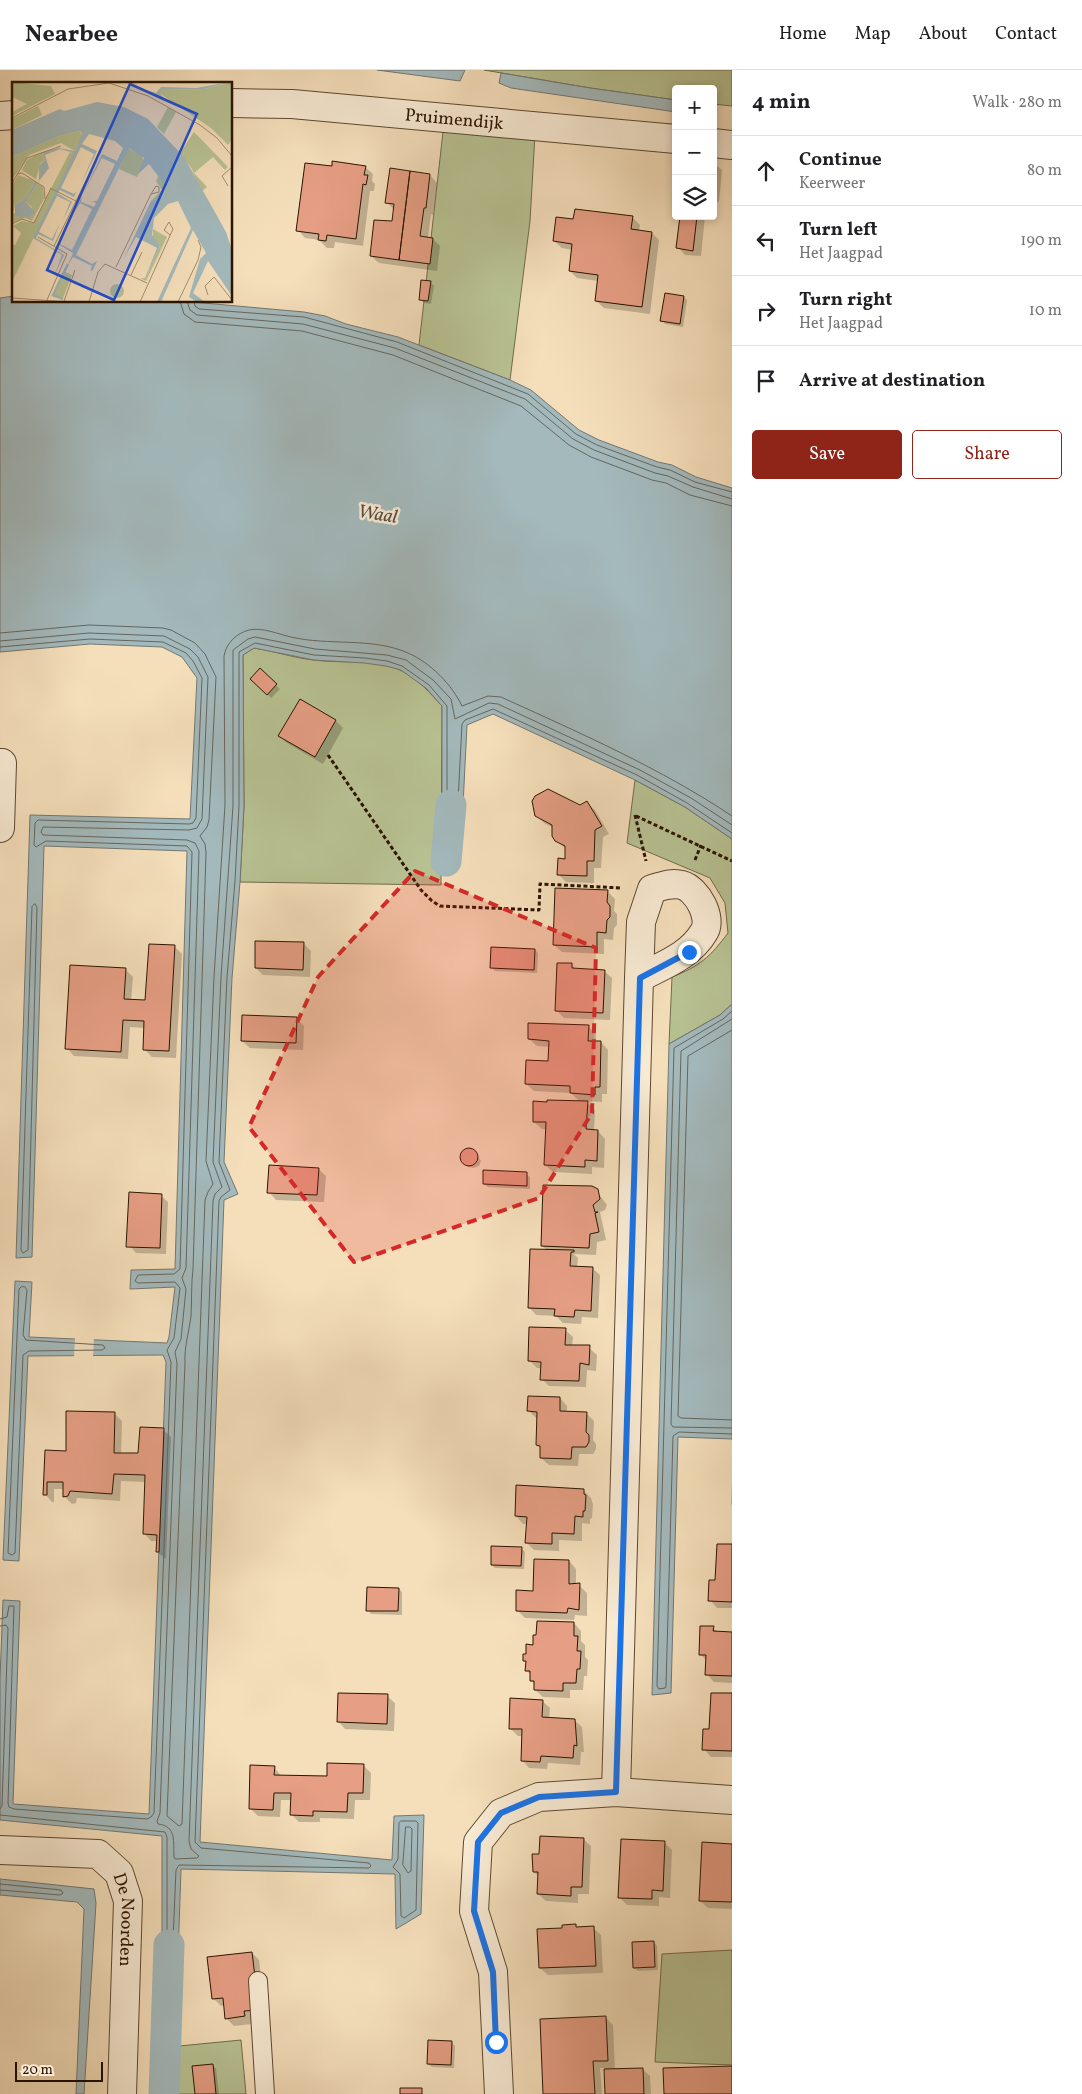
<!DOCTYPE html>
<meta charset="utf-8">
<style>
:root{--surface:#fff;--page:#f2f2f2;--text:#202124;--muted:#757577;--line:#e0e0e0;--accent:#8f2418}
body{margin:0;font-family:Vollkorn,serif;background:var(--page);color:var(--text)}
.controls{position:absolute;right:15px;top:15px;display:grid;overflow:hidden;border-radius:5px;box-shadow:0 2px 8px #0003}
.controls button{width:45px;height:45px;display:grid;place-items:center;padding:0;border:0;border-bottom:1px solid var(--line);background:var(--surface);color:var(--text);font:25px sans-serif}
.scale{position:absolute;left:15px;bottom:12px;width:88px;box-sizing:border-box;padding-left:5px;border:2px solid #2a1400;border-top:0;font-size:14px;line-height:18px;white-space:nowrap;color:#2a1400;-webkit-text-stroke:4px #f8ead3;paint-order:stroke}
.stop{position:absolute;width:15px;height:15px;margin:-11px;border:4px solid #1a73e8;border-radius:50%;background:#fff}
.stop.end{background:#1a73e8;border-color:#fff;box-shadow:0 1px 5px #0008}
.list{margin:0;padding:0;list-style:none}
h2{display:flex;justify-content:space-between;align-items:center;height:65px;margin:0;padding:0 20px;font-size:21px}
h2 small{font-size:16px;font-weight:400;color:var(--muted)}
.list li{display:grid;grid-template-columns:32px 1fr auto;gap:15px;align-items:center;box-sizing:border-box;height:70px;padding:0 20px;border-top:1px solid var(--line)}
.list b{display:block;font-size:19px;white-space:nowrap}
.list p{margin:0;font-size:16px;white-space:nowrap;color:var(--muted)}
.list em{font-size:16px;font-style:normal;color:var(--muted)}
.actions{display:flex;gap:10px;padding:15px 20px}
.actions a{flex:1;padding:11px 0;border:1px solid var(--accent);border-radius:5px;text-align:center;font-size:18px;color:var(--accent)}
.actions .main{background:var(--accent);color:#fff}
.icon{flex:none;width:28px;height:28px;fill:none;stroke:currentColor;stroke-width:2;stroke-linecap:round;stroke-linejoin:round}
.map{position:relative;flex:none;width:732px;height:2024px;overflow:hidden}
header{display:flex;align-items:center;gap:30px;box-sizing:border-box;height:70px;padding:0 25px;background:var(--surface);border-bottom:1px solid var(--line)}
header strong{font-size:24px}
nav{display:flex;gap:28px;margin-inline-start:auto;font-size:18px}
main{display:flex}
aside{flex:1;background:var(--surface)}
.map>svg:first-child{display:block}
</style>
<header>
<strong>Nearbee</strong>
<nav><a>Home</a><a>Map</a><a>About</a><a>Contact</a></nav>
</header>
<main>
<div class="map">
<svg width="732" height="2024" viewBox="0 0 732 2024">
<rect width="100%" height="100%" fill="#f5dfbb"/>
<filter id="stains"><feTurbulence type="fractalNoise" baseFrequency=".004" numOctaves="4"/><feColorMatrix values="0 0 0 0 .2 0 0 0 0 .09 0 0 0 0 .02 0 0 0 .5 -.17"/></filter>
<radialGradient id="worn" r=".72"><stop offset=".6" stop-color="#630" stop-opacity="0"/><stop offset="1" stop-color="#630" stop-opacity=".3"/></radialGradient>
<path fill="#b8c293" stroke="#716b4a" d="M 484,0 L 732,0 L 732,36 L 713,34 L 713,19 L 676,19 L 676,30 L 590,18 Z
M 444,53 L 535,64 L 530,151 L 510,310 L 419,275 Z
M 254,578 C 274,581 294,588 314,590 C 342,594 376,588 402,601 C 418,609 430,623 442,636 L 441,815 L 240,812 L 244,736 L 243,585 Z
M 635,710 L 685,737 L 732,769 L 732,934 L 720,945 L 669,974 L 672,907 C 700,896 710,887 728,863 L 725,833 L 710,808 L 627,773 Z
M 732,1880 L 732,1995 L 655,1992 L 662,1884 Z
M 241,1970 L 246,2024 L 168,2024 L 169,1977 Z"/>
<path fill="#a3b9bc" stroke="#737771" d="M 377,0 L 465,0 L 460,11 Z
M 501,3 L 590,18 L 676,30 L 676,42 L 511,18 L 499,13 Z
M 14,226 L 14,231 L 181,231 L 304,242 L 325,246 L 346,254 L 398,267 L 510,310 L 531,320 L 579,360 L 599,370 L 658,392 L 672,395 L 696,407 L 732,418 L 732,769 L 685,737 L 635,710 L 493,644 L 467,655 L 461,776 L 442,779 L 442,636 L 426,618 L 401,600 L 386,596 L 364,593 L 314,590 L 254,578 L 243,585 L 244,736 L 240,812 L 232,908 L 224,1092 L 238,1124 L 224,1130 L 200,1772 L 392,1790 L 394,1746 L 424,1745 L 421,1844 L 396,1859 L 395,1804 L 181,1799 L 177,1917 L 162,1917 L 162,1766 L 0,1750 L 0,1609 L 3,1530 L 20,1531 L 13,1734 L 149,1744 L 166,1292 L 163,1285 L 28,1286 L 19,1491 L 3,1490 L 15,1211 L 32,1212 L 29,1267 L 167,1273 L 169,1267 L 175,1217 L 130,1219 L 131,1200 L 175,1199 L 187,781 L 44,776 L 32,1187 L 16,1188 L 30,745 L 190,749 L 197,608 L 182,587 L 162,577 L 90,574 L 0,582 L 0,228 Z
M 732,934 L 732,1369 L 678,1367 L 671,1623 L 652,1625 L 669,974 L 720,945 Z
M 0,1809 L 94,1819 L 96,1833 L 84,2024 L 76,2024 L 84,1839 L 77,1832 L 0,1825 Z"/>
<path fill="#f5dfbb" d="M 75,1266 L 94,1267 L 93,1288 L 74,1288 Z"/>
<path fill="#0003" d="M 713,93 L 722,100 L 719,132 L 713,132 Z
M 333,97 L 365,97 L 373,104 L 372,111 L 375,114 L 374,121 L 370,121 L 363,176 L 335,172 L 334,178 L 327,178 L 319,170 L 305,168 L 298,160 Z
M 430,105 L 437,113 L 433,145 L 431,144 L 428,168 L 433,169 L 440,176 L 437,201 L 379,193 L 371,186 L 393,153 L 394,140 L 387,132 Z
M 681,146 L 705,146 L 701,186 L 685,185 L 678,177 Z
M 632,147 L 640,155 L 639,161 L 652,163 L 659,170 L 650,244 L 604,238 L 596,231 L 598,211 L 577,208 L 570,201 L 573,180 L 562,178 L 554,171 L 574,151 Z
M 430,212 L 434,216 L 431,234 L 424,233 L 421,230 Z
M 684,227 L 687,230 L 683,257 L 665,254 L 662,250 Z
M 260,600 L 280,619 L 271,628 L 252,609 Z
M 336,651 L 343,658 L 323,694 L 287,673 L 280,666 Z
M 587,733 L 595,740 L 609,764 L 603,767 L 601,798 L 594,798 L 594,813 L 566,812 L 558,804 L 566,790 L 566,779 L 556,770 L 554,758 L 544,753 L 536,745 L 580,736 Z
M 607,821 L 615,829 L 614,841 L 617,844 L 617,855 L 614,858 L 613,870 L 604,869 L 604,884 L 562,882 L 554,875 Z
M 304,874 L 311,881 L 310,907 L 263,905 L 256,898 Z
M 174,876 L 182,884 L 176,988 L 152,987 L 144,979 L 145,958 L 130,957 L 128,989 L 74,986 L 67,978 L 125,899 L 133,907 L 131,931 L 146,932 Z
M 535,880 L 538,883 L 537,903 L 495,901 L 492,898 Z
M 572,895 L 577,900 L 604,901 L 612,908 L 610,950 L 564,948 L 556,940 Z
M 297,949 L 304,956 L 303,980 L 250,978 L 242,971 Z
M 589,957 L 596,964 L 596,972 L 601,972 L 608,980 L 607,1024 L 602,1024 L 602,1032 L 585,1031 L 595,1040 L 594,1061 L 598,1061 L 605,1069 L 604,1098 L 592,1097 L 592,1104 L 553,1102 L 545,1095 L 547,1059 L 542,1059 L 534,1052 L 581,1033 L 571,1023 L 534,1021 L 526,1014 L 549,993 L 550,977 L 537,976 L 529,969 Z
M 468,1079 L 474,1081 L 481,1091 L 479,1096 L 474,1098 L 468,1097 L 461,1087 L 462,1082 Z
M 318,1099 L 326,1106 L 324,1132 L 276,1130 L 269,1122 Z
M 526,1104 L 530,1107 L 530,1119 L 488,1117 L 484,1114 Z
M 595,1119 L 607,1135 L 605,1140 L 600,1142 L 606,1170 L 597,1172 L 596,1185 L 574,1184 L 578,1188 L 577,1198 L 592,1198 L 600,1205 L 598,1248 L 582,1247 L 581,1254 L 563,1253 L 556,1246 L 536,1245 L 529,1237 L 547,1180 L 542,1176 Z
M 160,1125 L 168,1132 L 166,1184 L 136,1183 L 129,1175 Z
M 565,1260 L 573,1267 L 572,1277 L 589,1278 L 597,1285 L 596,1301 L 587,1300 L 586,1317 L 549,1316 L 542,1309 L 542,1298 L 537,1298 L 529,1290 Z
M 560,1328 L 567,1336 L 567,1343 L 586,1343 L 594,1351 L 593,1370 L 596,1374 L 596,1379 L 593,1384 L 579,1384 L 578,1396 L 549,1395 L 541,1388 L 541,1379 L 537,1375 L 538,1348 L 536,1348 L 528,1340 Z
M 115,1344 L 122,1351 L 121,1384 L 139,1385 L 163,1360 L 171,1367 L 166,1489 L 157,1482 L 158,1471 L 151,1471 L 144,1463 L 146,1412 L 121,1411 L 120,1431 L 77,1428 L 76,1433 L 72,1434 L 64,1426 L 64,1419 L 54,1419 L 54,1432 L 52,1432 L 45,1424 L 46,1381 L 67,1382 Z
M 732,1410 L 732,1435 L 731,1434 Z
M 583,1420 L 591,1428 L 593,1434 L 592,1448 L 590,1449 L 590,1454 L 582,1453 L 582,1471 L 559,1470 L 559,1481 L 534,1480 L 527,1473 L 528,1454 L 523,1454 L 516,1446 Z
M 732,1475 L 732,1538 L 717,1538 L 710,1530 Z
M 521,1478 L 525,1482 L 524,1499 L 495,1498 L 492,1495 Z
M 569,1491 L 576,1499 L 576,1516 L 580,1516 L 587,1523 L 587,1546 L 575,1545 L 574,1550 L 525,1548 L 517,1540 Z
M 399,1519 L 402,1522 L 402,1545 L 371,1544 L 368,1540 Z
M 574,1553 L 581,1561 L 581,1571 L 585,1575 L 585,1587 L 588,1590 L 587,1606 L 584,1606 L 583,1620 L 570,1620 L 570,1628 L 543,1627 L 535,1620 L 535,1614 L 531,1611 L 531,1605 L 527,1601 L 527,1593 L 524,1590 L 534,1576 Z
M 713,1558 L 718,1562 L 732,1563 L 732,1613 L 714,1612 L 707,1604 L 707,1591 L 700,1584 Z
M 732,1624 L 732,1687 L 711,1687 L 704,1679 L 711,1660 Z
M 387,1626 L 395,1633 L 394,1661 L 345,1659 L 338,1651 Z
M 542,1631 L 550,1638 L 549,1649 L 574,1650 L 582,1657 L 584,1682 L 581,1682 L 580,1695 L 548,1693 L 547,1699 L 529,1698 L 522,1690 L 523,1666 L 518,1666 L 510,1658 Z
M 364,1696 L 371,1703 L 370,1730 L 355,1730 L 354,1749 L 320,1748 L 320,1752 L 299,1752 L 291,1744 L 292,1730 L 281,1730 L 280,1747 L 258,1746 L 250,1738 L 274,1697 L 282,1707 L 328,1707 Z
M 583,1769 L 591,1776 L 589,1824 L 578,1824 L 578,1833 L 546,1831 L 538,1824 L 539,1807 L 534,1802 L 541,1786 Z
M 664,1772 L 672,1780 L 670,1828 L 659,1827 L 659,1836 L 627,1835 L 619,1827 Z
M 732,1775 L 732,1839 L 708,1838 L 700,1831 Z
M 575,1856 L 578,1858 L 593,1858 L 601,1865 L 603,1903 L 548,1905 L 540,1898 L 563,1859 Z
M 654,1872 L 657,1876 L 658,1900 L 638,1901 L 634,1898 Z
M 252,1883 L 259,1890 L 266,1947 L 251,1948 L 252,1954 L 234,1956 L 226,1948 L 225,1935 L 221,1936 L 213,1928 Z
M 606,1948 L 613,1955 L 615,2000 L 642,1999 L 650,2006 L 651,2024 L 606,2024 L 605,1998 L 600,1998 L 602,2024 L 545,2024 Z
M 451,1972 L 455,1976 L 454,1998 L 432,1997 L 428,1994 Z
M 213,1995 L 216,1999 L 219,2024 L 197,2024 Z"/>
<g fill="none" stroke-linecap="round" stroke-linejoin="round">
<path stroke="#66665e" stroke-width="1" d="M 180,231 L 184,244 L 195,252 L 302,261 L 393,285 L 521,336 L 569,375 L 591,387 L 652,410 L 666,413 L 690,425 L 732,436
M 187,231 L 190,240 L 197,245 L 303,254 L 395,278 L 525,329 L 573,369 L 594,380 L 655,403 L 668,406 L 693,417 L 732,429
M 194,231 L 195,236 L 199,239 L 304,247 L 397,272 L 528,324 L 576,364 L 597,375 L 657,397 L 670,400 L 695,412 L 732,422
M 0,563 L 89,555 L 163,558 L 171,560 L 195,573 L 205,584 L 216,607 L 209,750 L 207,757 L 200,766 L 205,774 L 206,783 L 193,1199 C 191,1214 192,1230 191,1246 C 189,1262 184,1278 185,1293 L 167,1746 L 179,1756 L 182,1754 L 205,1130 L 208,1122 L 213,1114 L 206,1091 L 214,907 L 225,735 L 224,586 C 226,573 237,563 249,560 C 262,557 278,564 291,567 C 329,576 372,567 408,583 C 431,593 452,615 462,636 L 488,626 L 501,627 C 580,663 660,698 732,746
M 0,571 L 89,563 L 164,566 L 190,579 L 198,587 L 208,607 L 202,749 L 197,758 L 189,760 L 43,757 L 41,762 L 43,765 L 187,770 L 195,773 L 199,781 L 186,1198 L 182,1208 L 186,1219 L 181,1269 L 175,1282 L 177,1293 L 160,1743 L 157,1751 L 158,1754 C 177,1756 173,1772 174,1787 L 175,1789 L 197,1788 L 199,1786 L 191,1779 L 189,1771 L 213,1131 L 215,1124 L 222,1117 L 213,1092 L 221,907 L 233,736 L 233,580 L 248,569 L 255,567 L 315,579 L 387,585 L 406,590 L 433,610 L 451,629 L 455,649 L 489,633 L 498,634 L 640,700 L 691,728 L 732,755
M 0,577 L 90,569 L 163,572 L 186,583 L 193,591 L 202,608 L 196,748 L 193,753 L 189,754 L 38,750 L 35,753 L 34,775 L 36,777 L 46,771 L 187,776 L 192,782 L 180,1199 L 174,1204 L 138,1205 L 135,1211 L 138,1213 L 175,1212 L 180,1218 L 174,1268 L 167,1280 L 171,1292 L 154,1743 L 151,1747 L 147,1749 L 14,1739 L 9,1737 L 8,1733 L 14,1536 L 9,1536 L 7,1547 L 0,1549
M 35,834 L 37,837 L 28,1180 L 23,1183 L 21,1180 L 32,837 Z
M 732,941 L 723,949 L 674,978 L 657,1616 L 659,1619 L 665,1618 L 666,1616 L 673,1366 L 679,1362 L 732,1364
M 732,949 L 681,981 L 671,1354 L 673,1357 L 732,1358
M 732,960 L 688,986 L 678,1346 L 681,1348 L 732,1350
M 25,1217 L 27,1220 L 23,1265 L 26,1270 L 103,1275 L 105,1278 L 102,1280 L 29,1281 L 23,1285 L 15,1483 L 12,1485 L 8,1483 L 19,1219 L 21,1217 Z
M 0,1556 L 6,1555 L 8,1558 L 2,1736 L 0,1739
M 0,1745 L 165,1762 L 167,1767 L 167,1893 L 170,1896 L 172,1893 L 176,1800 L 179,1795 L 369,1798 L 371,1796 L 369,1793 L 201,1778 L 195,1772 L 219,1131 L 221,1127 L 230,1120 L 219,1092 L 227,907 L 235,811 L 239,736 L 239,582 L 255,573 L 314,585 L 365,588 L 387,591 L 402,596 L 429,615 L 447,636 L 447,770 L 448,772 L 456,770 L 462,654 L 465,650 L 493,639 L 637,705 L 687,733 L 732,763
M 401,1751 L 416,1751 L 418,1753 L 416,1840 L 404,1848 L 401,1846 L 400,1804 L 393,1797 L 398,1789 L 399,1753 Z
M 406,1757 L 410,1757 L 412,1759 L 411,1801 L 408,1803 L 403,1795 Z
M 0,1814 L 61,1820 L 63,1823 L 60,1825 L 0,1820"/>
<path stroke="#a3b9bc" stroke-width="31" d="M 446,791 L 451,735
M 164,2024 L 169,1875"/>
</g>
<path fill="#e69e84" stroke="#2a1400" d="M 332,91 L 366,96 L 364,105 L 368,105 L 366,115 L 363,114 L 356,169 L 327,165 L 326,171 L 318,170 L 319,164 L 296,161 L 305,93 L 332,96 Z
M 390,98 L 410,101 L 399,190 L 370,186 L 374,150 L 392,151 L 394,134 L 385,133 Z
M 410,101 L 430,104 L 426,138 L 424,138 L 420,166 L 433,168 L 430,194 L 399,190 Z
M 575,139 L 633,146 L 631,159 L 652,162 L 642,237 L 595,231 L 598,205 L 569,201 L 572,174 L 553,171 L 556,147 L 573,149 Z
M 680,146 L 697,146 L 693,181 L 676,178 Z
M 421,210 L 431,211 L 428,231 L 419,230 Z
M 665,223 L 684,226 L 680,254 L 660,251 Z
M 260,598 L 277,614 L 267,625 L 250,609 Z
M 300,629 L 336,650 L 315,687 L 278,666 Z
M 548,719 L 580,735 L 587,731 L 602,756 L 595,760 L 594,791 L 587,791 L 587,806 L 557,805 L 558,788 L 565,789 L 565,776 L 555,771 L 552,766 L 552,755 L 535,746 L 532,731 L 535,726 Z
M 555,818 L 608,820 L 607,832 L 610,836 L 610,847 L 607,850 L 606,863 L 597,862 L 597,877 L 553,875 Z
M 255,871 L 304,872 L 303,900 L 255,898 Z
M 149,874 L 175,875 L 169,981 L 143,980 L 144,951 L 123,950 L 121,982 L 65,979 L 70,895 L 126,898 L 124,929 L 145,930 Z
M 491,877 L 535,879 L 534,900 L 490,898 Z
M 557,893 L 572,893 L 572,898 L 605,900 L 603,943 L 555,941 Z
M 242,945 L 297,947 L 296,973 L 241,971 Z
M 528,953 L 589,955 L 588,971 L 601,971 L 600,1017 L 595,1017 L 595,1025 L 570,1023 L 570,1016 L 525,1014 L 526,990 L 548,991 L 549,971 L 528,969 Z
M 547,1030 L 588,1031 L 586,1059 L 598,1060 L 597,1091 L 585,1090 L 585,1097 L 544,1095 L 546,1052 L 533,1052 L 533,1031 L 547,1032 Z
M460 1087a9 9 0 1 1 18 0a9 9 0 1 1-18 0Z
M 269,1095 L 319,1098 L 317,1125 L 267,1123 Z
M 483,1100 L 527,1102 L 527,1116 L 483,1114 Z
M 543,1115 L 592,1116 L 598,1119 L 600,1129 L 593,1135 L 595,1142 L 598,1142 L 595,1143 L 599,1162 L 590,1164 L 589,1178 L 541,1176 Z
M 129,1122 L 162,1124 L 160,1178 L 126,1177 Z
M 530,1179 L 574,1180 L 574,1182 L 571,1182 L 570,1196 L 593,1197 L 591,1241 L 575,1240 L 574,1247 L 554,1246 L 555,1239 L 528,1238 Z
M 529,1257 L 566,1258 L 565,1275 L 590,1275 L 589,1295 L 580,1293 L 579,1311 L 540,1310 L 541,1292 L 528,1291 Z
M 528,1326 L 560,1327 L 560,1341 L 587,1342 L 586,1362 L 589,1365 L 589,1372 L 586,1377 L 572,1377 L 571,1389 L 540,1388 L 540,1376 L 536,1375 L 537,1342 L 527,1341 Z
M 66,1341 L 115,1342 L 114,1383 L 138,1383 L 140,1357 L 164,1358 L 159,1482 L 156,1482 L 157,1465 L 143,1464 L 145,1405 L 114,1404 L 112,1424 L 70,1421 L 68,1426 L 63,1427 L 63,1412 L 47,1412 L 47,1425 L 43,1425 L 45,1380 L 66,1381 Z
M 516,1415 L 584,1419 L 584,1424 L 586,1425 L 585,1441 L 583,1441 L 583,1447 L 575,1446 L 574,1464 L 552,1463 L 552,1474 L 525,1473 L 527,1447 L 515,1446 Z
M 717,1474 L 732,1474 L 732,1532 L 708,1531 L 709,1510 L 715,1510 Z
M 491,1476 L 522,1477 L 521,1496 L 491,1495 Z
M 534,1489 L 569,1490 L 569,1514 L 580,1513 L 579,1540 L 568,1538 L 567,1543 L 516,1541 L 516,1520 L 533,1521 Z
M 367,1517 L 399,1518 L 398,1541 L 366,1541 Z
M 537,1551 L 574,1552 L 574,1566 L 578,1566 L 577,1581 L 581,1581 L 580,1599 L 577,1599 L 576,1613 L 563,1613 L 563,1621 L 534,1620 L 534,1611 L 530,1611 L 530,1601 L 525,1601 L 526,1591 L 523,1591 L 523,1584 L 526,1584 L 526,1574 L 533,1575 L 533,1565 L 536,1565 Z
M 700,1556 L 714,1556 L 713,1561 L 732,1562 L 732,1606 L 705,1605 L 706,1585 L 699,1585 Z
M 338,1623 L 388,1624 L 387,1654 L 337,1652 Z
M 711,1623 L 732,1623 L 732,1681 L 702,1680 L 703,1659 L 709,1659 Z
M 510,1628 L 543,1630 L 542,1647 L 575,1649 L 577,1676 L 574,1675 L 573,1688 L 541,1686 L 540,1692 L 521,1691 L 522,1659 L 509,1659 Z
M 327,1693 L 364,1694 L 363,1723 L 348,1723 L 347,1742 L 313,1741 L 313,1746 L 290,1745 L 291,1723 L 274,1723 L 273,1740 L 249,1739 L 250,1695 L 275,1696 L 274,1705 L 327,1706 Z
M 540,1766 L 584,1768 L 582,1817 L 571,1817 L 571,1826 L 537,1824 L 538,1802 L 533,1802 L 532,1784 L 539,1784 Z
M 621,1769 L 665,1771 L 663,1821 L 652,1820 L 652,1829 L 618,1828 Z
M 702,1772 L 732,1774 L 732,1832 L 699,1831 Z
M 576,1854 L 576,1857 L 594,1856 L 596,1896 L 539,1898 L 537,1859 L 562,1858 L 562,1855 Z
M 654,1871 L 655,1897 L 633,1898 L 632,1872 Z
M 252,1882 L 259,1940 L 244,1941 L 245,1946 L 225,1949 L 223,1928 L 212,1929 L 207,1887 Z
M 606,1946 L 608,1991 L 593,1991 L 595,2024 L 543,2024 L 540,1949 Z
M 428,1970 L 452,1971 L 451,1995 L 427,1994 Z
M 213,1994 L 216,2024 L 195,2024 L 192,1996 Z
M 732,1996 L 732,2024 L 664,2024 L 663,1998 Z
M 643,1998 L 644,2024 L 605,2024 L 604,1999 Z
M 400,2018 L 422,2018 L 422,2024 L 400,2024 Z"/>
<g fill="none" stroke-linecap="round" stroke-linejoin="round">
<defs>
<path id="service" d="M 258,1911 L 265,2024"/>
<g id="minor">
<path id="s1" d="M 231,33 L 292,34 L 676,69"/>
<path d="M 0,46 L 14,45"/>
<path d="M 713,73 L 732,75"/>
<path d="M 0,758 L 2,693"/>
<path d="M 616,1722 L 639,908 C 663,895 690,886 704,862 C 713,848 697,819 682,815 C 671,812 663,816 652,819 L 641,852 L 639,908"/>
<path id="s2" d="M 0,1780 L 98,1784 L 119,1803 L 128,1831 L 122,2024"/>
<path d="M 499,2024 L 493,1902 L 474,1841 L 478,1772 L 501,1743 L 539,1727 L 616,1722 L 732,1730"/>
</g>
</defs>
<use href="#service" stroke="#5d472f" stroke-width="20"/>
<use href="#minor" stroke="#5d472f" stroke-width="30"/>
<path stroke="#2a1400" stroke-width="3" stroke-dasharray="4 2.5" stroke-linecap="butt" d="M 328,685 L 421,820 L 432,831 L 440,836 L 539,840 L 540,814 L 622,818
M 635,745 L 646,791
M 636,746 L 732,791
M 695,790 L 701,775"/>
<use href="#service" stroke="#f8ead3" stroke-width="18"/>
<use href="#minor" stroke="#f8ead3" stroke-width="28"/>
</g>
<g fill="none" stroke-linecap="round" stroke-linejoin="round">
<path stroke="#1a73e8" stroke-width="6" d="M 496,1972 L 493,1902 L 474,1841 L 478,1772 L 501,1743 L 539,1727 L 616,1722 L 640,908 L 689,882"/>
</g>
<path fill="#d62828" fill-opacity="0.2" stroke="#d62828" stroke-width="4" stroke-dasharray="10 6" stroke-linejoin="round" d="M 415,801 L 596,878 L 592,1043 L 539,1128 L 354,1192 L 249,1057 L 318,907 Z"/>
<g text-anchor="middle" stroke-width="5" stroke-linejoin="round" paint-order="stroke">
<g font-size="18" fill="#2a1400" stroke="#f8ead3">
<text dy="6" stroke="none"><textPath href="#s1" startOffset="224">Pruimendijk</textPath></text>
<text dy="6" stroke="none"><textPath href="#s2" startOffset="174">De Noorden</textPath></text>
</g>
<g font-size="19" font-style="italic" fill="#544e42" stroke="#f8ead3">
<text transform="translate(378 443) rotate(9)" y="7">Waal</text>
</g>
</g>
<g transform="translate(12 12)">
<rect width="220" height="220" fill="#f5dfbb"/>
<path d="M 0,0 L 39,4 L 43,12 L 0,34 L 0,30 L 37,10 L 15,22 L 0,15 ZM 220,0 L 220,57 L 216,63 L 199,46 L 147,11 L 149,8 L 192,7 ZM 26,24 L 30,33 L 0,48 L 0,37 ZM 156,25 L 164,30 L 152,52 L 145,45 ZM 68,49 L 70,54 L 63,69 L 49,61 L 17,73 L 0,98 L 0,75 L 47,54 ZM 182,50 L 216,85 L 213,88 L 201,75 L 182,91 L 195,105 L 189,110 L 180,87 L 168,71 ZM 116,66 L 129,73 L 132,79 L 125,95 L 107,87 ZM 30,70 L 33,78 L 28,82 L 24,97 L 10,88 L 15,78 ZM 58,70 L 62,71 L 60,77 L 0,200 L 0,162 L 3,163 L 9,151 L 1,144 L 10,139 L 21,141 ZM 6,93 L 23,99 L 15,115 L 3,123 L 1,131 L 15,135 L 20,125 L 14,120 L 26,101 L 31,105 L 32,117 L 20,139 L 13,136 L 0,141 L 0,103 ZM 147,93 L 156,106 L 149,116 L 139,119 L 150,108 L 144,99 ZM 141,147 L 155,155 L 134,199 L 128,196 L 133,196 L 148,164 L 141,156 ZM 53,190 L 60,193 L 51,216 L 41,215 ZM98 209a7 7 0 1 1 14 0a7 7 0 1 1-14 0Z" fill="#b8c293"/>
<path d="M 218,0 L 192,7 L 149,8 L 148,12 L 159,22 L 124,5 L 144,11 L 149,5 L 184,6 ZM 85,20 L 112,25 L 136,37 L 172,75 L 214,150 L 220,168 L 220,214 L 196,179 L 181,211 L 193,220 L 185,220 L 177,215 L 188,177 L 194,171 L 181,148 L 149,220 L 145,220 L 179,146 L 166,119 L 156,122 L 142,136 L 140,153 L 148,164 L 133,196 L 145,166 L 124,155 L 111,178 L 139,119 L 149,116 L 155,106 L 137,82 L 126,92 L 132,76 L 117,66 L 64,173 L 80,182 L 85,179 L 81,188 L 78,189 L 80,184 L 61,175 L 55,185 L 61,171 L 46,162 L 56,143 L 48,162 L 60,168 L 80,127 L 68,121 L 57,139 L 70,114 L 69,120 L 82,125 L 84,121 L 80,119 L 85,119 L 103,82 L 90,76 L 71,112 L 90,72 L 105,79 L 111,66 L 103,59 L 77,52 L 70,62 L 85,69 L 68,104 L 82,72 L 69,65 L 49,106 L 62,112 L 65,109 L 62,115 L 48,108 L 45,111 L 60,120 L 51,138 L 58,120 L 45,114 L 27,150 L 40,157 L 48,141 L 41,159 L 26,152 L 24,156 L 52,173 L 42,194 L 50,173 L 21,156 L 62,71 L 48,67 L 33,73 L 37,86 L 27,99 L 27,84 L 33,78 L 30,70 L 47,66 L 63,69 L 70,52 L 68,49 L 47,54 L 0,75 L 0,48 L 48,27 L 52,29 ZM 23,99 L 26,101 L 14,120 L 23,130 L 17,135 L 3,134 L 3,123 L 15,115 Z" fill="#a3b9bc"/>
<path fill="none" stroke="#a3b9bc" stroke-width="2.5" d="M 51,217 L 41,213 L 56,182"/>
<path fill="none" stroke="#a48e70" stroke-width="1" d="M 0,36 L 56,7 L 97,1 L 136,14 L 188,43 L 205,56 L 220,74M 5,92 L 10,91 L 32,105 L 33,117M 0,101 L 15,76 L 49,64M 216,104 L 210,94 L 220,85M 38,106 L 64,119M 0,142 L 10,137 L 22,141 L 39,106M 26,155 L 55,172 L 35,218M 42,164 L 90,66M 104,185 L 139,112 L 147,110 L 147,105 L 144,104 L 139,112M 119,193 L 130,170M 196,213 L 193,204 L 202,195 L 220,218M 0,216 L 58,220M 52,219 L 63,188M 77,220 L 86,190 L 93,182 L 135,201M 128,220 L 161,147 L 157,140 L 152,148 L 158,153M 166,220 L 186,178 L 189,165 L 186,158"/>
<path fill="#1d4ed8" fill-opacity="0.15" stroke="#1d4ed8" stroke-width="2.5" d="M 118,2 L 185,32 L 102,218 L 35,188 Z"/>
<rect width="220" height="220" fill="none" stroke="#2a1400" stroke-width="2.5"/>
</g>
<rect width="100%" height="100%" filter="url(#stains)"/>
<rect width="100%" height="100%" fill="url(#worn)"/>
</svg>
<div class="controls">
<button>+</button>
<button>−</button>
<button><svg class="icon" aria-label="layers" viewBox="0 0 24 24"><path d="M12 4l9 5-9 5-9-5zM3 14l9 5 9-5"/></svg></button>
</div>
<div class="scale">20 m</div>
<div class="stop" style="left:496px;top:1972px"></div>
<div class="stop end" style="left:689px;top:882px"></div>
</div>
<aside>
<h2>4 min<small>Walk · 280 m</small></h2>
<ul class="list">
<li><svg class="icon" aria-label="ahead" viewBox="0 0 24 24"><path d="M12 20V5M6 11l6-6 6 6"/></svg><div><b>Continue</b><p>Keerweer</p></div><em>80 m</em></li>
<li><svg class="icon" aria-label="left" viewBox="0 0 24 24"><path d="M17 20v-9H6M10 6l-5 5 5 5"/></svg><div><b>Turn left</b><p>Het Jaagpad</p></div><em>190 m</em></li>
<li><svg class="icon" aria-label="right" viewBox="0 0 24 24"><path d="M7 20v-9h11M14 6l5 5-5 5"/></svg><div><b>Turn right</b><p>Het Jaagpad</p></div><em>10 m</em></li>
<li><svg class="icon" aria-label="arrive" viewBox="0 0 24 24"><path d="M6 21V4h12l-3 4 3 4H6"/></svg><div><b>Arrive at destination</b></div></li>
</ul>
<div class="actions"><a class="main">Save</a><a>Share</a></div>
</aside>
</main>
